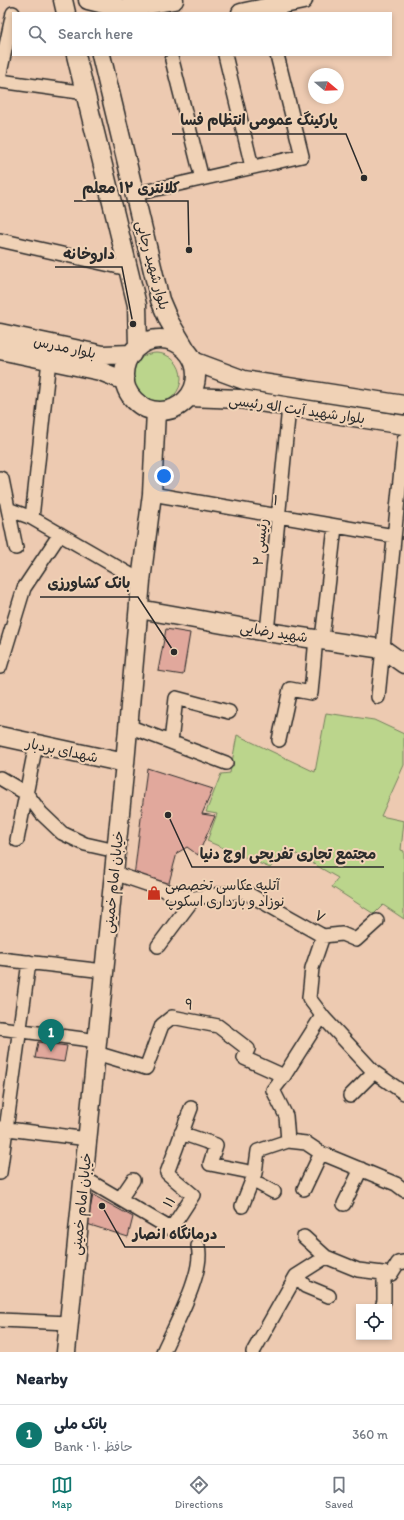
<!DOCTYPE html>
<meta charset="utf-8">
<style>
:root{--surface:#fff;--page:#f2f2f3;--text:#1f2937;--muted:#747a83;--line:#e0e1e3;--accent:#0f766e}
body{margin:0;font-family:Itim,"Playpen Sans Arabic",sans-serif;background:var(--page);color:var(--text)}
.controls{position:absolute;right:12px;bottom:12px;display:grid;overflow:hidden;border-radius:0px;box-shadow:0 2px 6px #0003}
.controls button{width:36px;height:36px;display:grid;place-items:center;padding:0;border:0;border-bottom:1px solid var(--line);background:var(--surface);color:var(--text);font:20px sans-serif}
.compass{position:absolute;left:308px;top:68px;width:36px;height:36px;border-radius:50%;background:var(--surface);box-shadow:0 2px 6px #0003;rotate:109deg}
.you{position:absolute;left:164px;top:476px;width:14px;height:14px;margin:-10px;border:3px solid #fff;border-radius:50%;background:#1a73e8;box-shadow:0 0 0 6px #1a73e833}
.badge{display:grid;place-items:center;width:26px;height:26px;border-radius:50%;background:var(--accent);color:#fff;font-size:13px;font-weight:700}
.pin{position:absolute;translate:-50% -33px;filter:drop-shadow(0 1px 2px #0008)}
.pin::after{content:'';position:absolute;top:21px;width:14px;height:12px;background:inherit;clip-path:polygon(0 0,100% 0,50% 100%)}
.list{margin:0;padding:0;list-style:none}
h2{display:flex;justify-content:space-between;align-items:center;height:52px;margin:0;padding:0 16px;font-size:17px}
h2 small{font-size:13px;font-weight:400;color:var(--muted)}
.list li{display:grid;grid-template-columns:26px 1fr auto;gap:12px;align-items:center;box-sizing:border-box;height:60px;padding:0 16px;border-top:1px solid var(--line)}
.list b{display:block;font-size:15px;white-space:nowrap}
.list p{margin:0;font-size:13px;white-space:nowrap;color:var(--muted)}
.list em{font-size:13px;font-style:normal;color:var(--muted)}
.icon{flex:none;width:22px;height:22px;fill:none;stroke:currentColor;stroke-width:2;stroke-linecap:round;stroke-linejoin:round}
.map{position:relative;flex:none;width:404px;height:1352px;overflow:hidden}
.search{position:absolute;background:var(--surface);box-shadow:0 2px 6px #0003;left:12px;right:12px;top:12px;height:44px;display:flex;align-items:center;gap:10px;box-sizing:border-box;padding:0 14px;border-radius:0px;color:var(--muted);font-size:15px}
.sheet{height:112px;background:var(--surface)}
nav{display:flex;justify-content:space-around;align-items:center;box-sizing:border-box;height:56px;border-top:1px solid var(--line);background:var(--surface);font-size:11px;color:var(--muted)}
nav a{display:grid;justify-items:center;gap:2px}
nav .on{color:var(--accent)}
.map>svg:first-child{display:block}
</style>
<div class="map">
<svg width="404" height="1352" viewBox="0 0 404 1352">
<rect width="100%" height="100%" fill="#edcab1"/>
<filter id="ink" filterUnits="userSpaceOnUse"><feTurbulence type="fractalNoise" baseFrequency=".025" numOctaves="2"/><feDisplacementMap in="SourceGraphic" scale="8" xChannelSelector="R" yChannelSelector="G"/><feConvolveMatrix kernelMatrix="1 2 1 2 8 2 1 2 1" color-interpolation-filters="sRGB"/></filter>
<g filter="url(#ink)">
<path fill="#bbd58c" stroke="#73805c" d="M131 378a25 25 0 1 1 50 0a25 25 0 1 1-50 0Z
M 326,713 L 374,720 L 404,734 L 404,765 L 381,816 L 404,821 L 401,850 L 404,851 L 404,919 L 383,905 L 374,914 L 332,887 L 338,878 L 286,848 L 270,868 L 207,841 L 217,814 L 206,812 L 221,774 L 230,773 L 237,735 L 315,772 Z"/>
<path fill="#e1a89c" stroke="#2b2b2b" d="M 166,629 L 190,633 L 183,675 L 158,671 Z
M 147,768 L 213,789 L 202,814 L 215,816 L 198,855 L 187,847 L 177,853 L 167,890 L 134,877 Z
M 38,1042 L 67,1046 L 64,1062 L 35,1058 Z
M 93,1195 L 133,1217 L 128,1237 L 87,1224 Z"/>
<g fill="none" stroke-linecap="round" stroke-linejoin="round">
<defs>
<path id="street" d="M 225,55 L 252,167
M 172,60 L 202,179
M 0,73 L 13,13
M 0,81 L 86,93
M 135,194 L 302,156 L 277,55
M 0,240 L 128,269
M 0,478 L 2,479 L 16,548
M 152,494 L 394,536
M 8,509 L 32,518 L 141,581
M 32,518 L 49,360
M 267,632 L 289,407
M 322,639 L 335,527
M 0,667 L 24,588 L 60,534
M 378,697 L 404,440
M 128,726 L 226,763
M 279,740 L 290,689 L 311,693 L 316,638
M 171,742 L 176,698 L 229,712
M 0,778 L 27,794 L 41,813 L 62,833 L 85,844 L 116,851
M 17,840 L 36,744
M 114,873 L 179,895 L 194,898 L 243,891 L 323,936 L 312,968 L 309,998 L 324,1018 L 374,1072 L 404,1093
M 323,936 L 342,934 L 356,940 L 377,921
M 158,946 L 194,898
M 0,959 L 104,971
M 322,1016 L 284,1076 L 273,1090 L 286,1116 L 288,1141 L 306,1143 L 321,1153 L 396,1184 L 404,1190
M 0,1028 L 98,1041
M 96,1053 L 146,1068 L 162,1025 L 172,1017 L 218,1026 L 248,1049 L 244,1058 L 284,1076
M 350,1096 L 374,1072
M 0,1128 L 88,1139
M 181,1133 L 216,1145 L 210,1164 L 255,1173 L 258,1151 L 288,1141
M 0,1173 L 29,962
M 84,1178 L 171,1229 L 193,1195 L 167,1173 L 191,1108
M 252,1180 L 274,1192
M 304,1189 L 321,1153
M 120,1199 L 133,1180
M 344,1204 L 361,1169
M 242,1206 L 255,1173
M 304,1237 L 326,1257
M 296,1276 L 305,1286 L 329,1296
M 382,1307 L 384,1301 L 384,1273
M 0,1320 L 69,1323
M 163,1352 C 174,1327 205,1272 198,1246
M 253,1352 L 296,1276 L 326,1257 L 358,1270 L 391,1274 L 398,1263 L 404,1262"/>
<path id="secondary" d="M 63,0 L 66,13
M 88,0 L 124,9 L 174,0
M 241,13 L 303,0
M 76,55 L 137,305 L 138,347
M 101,55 L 160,300 L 169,321 L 188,353
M 0,333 L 103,355 L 132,354
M124 375a36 36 0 1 1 72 0a36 36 0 1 1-72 0Z
M 0,350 L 100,371 L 125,381
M 193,361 L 244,380 L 404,405
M 189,397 L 240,399 L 404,425
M 139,609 L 267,632 L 383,649 L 404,664
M 0,736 L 125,763
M 66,1352 L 125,763 L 141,581 L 152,494 L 156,411"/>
</defs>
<use href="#street" stroke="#2b2b2b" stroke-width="16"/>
<use href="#secondary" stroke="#2b2b2b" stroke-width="21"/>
<use href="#street" stroke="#f0d2b6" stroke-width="13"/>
<use href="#secondary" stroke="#f0d2b6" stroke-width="18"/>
</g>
</g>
<defs>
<symbol id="shop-bare" viewBox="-9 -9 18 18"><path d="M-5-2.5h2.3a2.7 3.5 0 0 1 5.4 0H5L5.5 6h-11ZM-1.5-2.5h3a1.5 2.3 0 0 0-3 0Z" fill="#c8321e" stroke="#f0d2b6" stroke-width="2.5" paint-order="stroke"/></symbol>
</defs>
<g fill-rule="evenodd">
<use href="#shop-bare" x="144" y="883" width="20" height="20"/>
</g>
<g text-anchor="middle" stroke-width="4" stroke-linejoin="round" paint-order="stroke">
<g font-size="14" fill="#2b2b2b" stroke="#f0d2b6">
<text transform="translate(153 265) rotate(75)" y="5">بلوار شهید رجایی</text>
<text transform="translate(65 347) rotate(12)" y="5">بلوار مدرس</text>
<text transform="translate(297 409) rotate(8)" y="5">بلوار شهید آیت اله رئیسی</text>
<text transform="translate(276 500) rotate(10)" y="5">۱</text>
<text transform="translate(260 542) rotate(-84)" y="5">رئیسی ۲</text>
<text transform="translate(274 632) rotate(9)" y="5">شهید رضایی</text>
<text transform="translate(62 750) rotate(12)" y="5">شهدای بردبار</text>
<text transform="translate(113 882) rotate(-84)" y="5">خیابان امام خمینی</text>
<text transform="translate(320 916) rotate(29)" y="5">۷</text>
<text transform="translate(189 1004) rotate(12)" y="5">۹</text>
<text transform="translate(169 1202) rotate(-57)" y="5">۱۱</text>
<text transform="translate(81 1204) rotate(-84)" y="5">خیابان امام خمینی</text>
</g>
<g font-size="14" fill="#2b2b2b" stroke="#f0d2b6" text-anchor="start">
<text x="165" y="890">آتلیه عکاسی تخصصی<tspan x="165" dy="16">نوزاد و بارداری اسکوپ</tspan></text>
</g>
</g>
<path fill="none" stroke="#2b2b2b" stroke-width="1.5" d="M364 178L346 134H172M189 250L188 201H74M133 324L122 267H55M174 652L138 597H40M168 815L192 867H384M102 1206L125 1247H225"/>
<g fill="#2b2b2b" stroke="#f0d2b6" stroke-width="1.5">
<circle cx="364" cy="178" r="4"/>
<circle cx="189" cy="250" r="4"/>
<circle cx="133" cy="324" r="4"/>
<circle cx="174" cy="652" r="4"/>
<circle cx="168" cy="815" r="4"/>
<circle cx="102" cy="1206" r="4"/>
</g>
<g font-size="15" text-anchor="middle" font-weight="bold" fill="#2b2b2b" stroke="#f0d2b6" stroke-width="4" stroke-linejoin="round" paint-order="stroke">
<text x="259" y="125">پارکینگ عمومی انتظام فسا</text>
<text x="131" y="193">کلانتری ۱۲ معلم</text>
<text x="89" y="259">داروخانه</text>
<text x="89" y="588">بانک کشاورزی</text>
<text x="288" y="859">مجتمع تجاری تفریحی اوج دنیا</text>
<text x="175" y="1239">درمانگاه انصار</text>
</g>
</svg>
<div class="controls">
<button><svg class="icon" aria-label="locate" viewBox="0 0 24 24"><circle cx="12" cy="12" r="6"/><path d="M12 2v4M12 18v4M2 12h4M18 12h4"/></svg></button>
</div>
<svg class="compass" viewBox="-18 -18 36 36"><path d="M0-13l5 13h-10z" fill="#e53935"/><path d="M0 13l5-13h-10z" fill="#747a83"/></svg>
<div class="you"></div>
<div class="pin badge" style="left:51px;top:1052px">1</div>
<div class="search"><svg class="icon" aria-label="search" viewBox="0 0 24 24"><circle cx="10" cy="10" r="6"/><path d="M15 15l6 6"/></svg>Search here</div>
</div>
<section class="sheet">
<h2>Nearby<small></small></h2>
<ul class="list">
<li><span class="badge">1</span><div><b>بانک ملی</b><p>Bank · حافظ ۱۰</p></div><em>360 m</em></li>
</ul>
</section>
<nav>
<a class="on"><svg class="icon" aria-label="map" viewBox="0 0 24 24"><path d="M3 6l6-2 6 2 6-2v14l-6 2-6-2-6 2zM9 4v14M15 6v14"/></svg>Map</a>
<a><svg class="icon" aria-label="directions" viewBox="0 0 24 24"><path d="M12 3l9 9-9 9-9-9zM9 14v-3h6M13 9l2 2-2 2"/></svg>Directions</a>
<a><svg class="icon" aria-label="saved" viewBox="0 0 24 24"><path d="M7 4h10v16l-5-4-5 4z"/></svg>Saved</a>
</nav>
